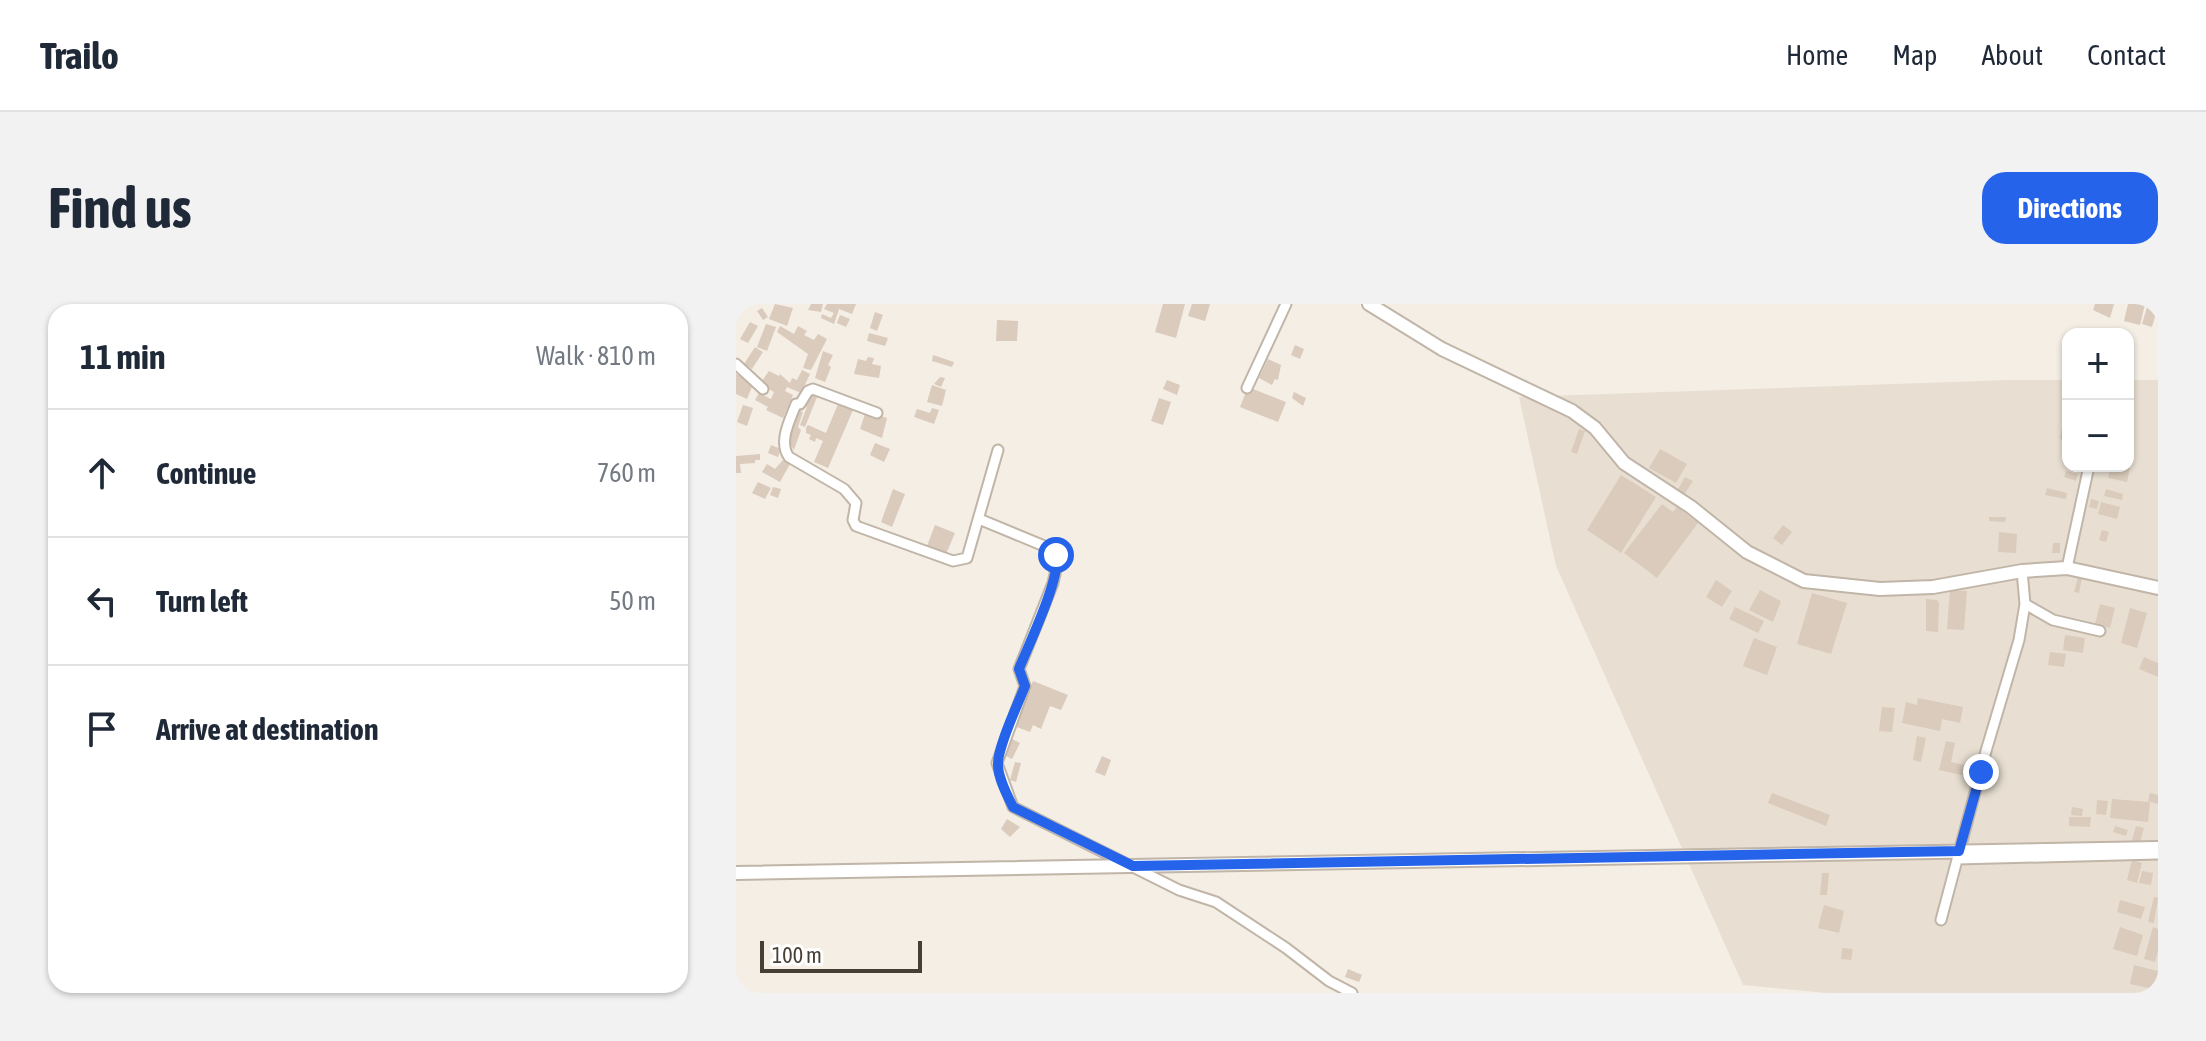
<!DOCTYPE html>
<meta charset="utf-8">
<style>
:root{--surface:#fff;--page:#f2f2f3;--text:#1f2937;--muted:#747a83;--line:#e0e1e3;--accent:#2563eb}
body{margin:0;font-family:"Asap Condensed",sans-serif;background:var(--page);color:var(--text)}
.controls{position:absolute;right:24px;top:24px;display:grid;overflow:hidden;border-radius:16px;box-shadow:0 2px 6px #0004}
.controls button{width:72px;height:72px;display:grid;place-items:center;padding:0;border:0;border-bottom:2px solid var(--line);background:var(--surface);color:var(--text);font:40px sans-serif}
.scale{position:absolute;left:24px;bottom:20px;width:162px;box-sizing:border-box;padding-left:8px;border:4px solid #473e34;border-top:0;font-size:22px;line-height:28px;white-space:nowrap;color:#473e34;-webkit-text-stroke:6px #fff;paint-order:stroke}
.stop{position:absolute;width:24px;height:24px;margin:-18px;border:6px solid #2563eb;border-radius:50%;background:#fff}
.stop.end{background:#2563eb;border-color:#fff;box-shadow:0 2px 8px #0008}
.list{margin:0;padding:0;list-style:none}
h2{display:flex;justify-content:space-between;align-items:center;height:104px;margin:0;padding:0 32px;font-size:34px}
h2 small{font-size:26px;font-weight:400;color:var(--muted)}
.list li{display:grid;grid-template-columns:52px 1fr auto;gap:24px;align-items:center;box-sizing:border-box;height:128px;padding:0 32px;border-top:2px solid var(--line)}
.list b{display:block;font-size:30px;white-space:nowrap}
.list em{font-size:26px;font-style:normal;color:var(--muted)}
.icon{flex:none;width:44px;height:44px;fill:none;stroke:currentColor;stroke-width:2;stroke-linecap:round;stroke-linejoin:round}
.map{position:relative;flex:none;width:1422px;height:689px;overflow:hidden;border-radius:24px}
header{display:flex;align-items:center;gap:48px;box-sizing:border-box;height:112px;padding:0 40px;background:var(--surface);border-bottom:2px solid var(--line)}
header strong{font-size:38px}
nav{display:flex;gap:44px;margin-inline-start:auto;font-size:28px}
.intro{display:flex;align-items:center;justify-content:space-between;box-sizing:border-box;height:192px;padding:0 48px}
h1{margin:0;font-size:56px}
.button{padding:20px 36px;border-radius:24px;background:var(--accent);color:#fff;font-size:28px;font-weight:700}
main{display:flex;gap:48px;padding:0 48px}
aside{flex:1;background:var(--surface);border-radius:24px;box-shadow:0 2px 6px #0004}
.map>svg:first-child{display:block}
</style>
<header>
<strong>Trailo</strong>
<nav><a>Home</a><a>Map</a><a>About</a><a>Contact</a></nav>
</header>
<div class="intro"><h1>Find us</h1><a class="button">Directions</a></div>
<main>
<aside>
<h2>11 min<small>Walk · 810 m</small></h2>
<ul class="list">
<li><svg class="icon" aria-label="ahead" viewBox="0 0 24 24"><path d="M12 20V5M6 11l6-6 6 6"/></svg><div><b>Continue</b></div><em>760 m</em></li>
<li><svg class="icon" aria-label="left" viewBox="0 0 24 24"><path d="M17 20v-9H6M10 6l-5 5 5 5"/></svg><div><b>Turn left</b></div><em>50 m</em></li>
<li><svg class="icon" aria-label="arrive" viewBox="0 0 24 24"><path d="M6 21V4h12l-3 4 3 4H6"/></svg><div><b>Arrive at destination</b></div></li>
</ul>
</aside>
<div class="map">
<svg width="1422" height="689" viewBox="0 0 1422 689">
<rect width="100%" height="100%" fill="#f4eee5"/>
<path fill="#e8dfd2" d="M 1272,76 L 1332,76 L 1332,162 L 1392,162 L 1392,76 L 1422,76 L 1422,689 L 1090,689 L 1007,681 L 820,262 L 783,93 Z"/>
<path fill="#dacbbc" d="M 39,0 L 57,4 L 51,22 L 33,15 Z
M 75,0 L 87,0 L 85,8 L 72,6 Z
M 91,0 L 120,0 L 116,10 L 103,5 L 98,20 L 85,14 L 86,10 L 95,14 L 98,9 L 88,5 Z
M 427,0 L 449,0 L 440,34 L 419,28 Z
M 456,0 L 474,0 L 469,17 L 452,12 Z
M 1359,0 L 1378,0 L 1374,14 L 1357,6 Z
M 1392,0 L 1409,0 L 1404,21 L 1388,17 Z
M 1412,0 L 1422,2 L 1416,23 L 1406,20 Z
M 26,4 L 32,13 L 27,16 L 21,7 Z
M 139,8 L 147,11 L 141,27 L 134,24 Z
M 104,11 L 114,15 L 110,23 L 101,19 Z
M 261,16 L 282,17 L 281,37 L 260,37 Z
M 14,18 L 22,22 L 12,39 L 4,35 Z
M 30,20 L 40,23 L 31,47 L 21,43 Z
M 44,22 L 58,30 L 62,22 L 71,27 L 68,31 L 78,36 L 82,30 L 91,35 L 75,66 L 67,64 L 72,50 L 41,28 Z
M 133,29 L 152,34 L 149,42 L 131,37 Z
M 559,41 L 568,45 L 564,55 L 555,51 Z
M 19,43 L 27,48 L 16,65 L 8,60 Z
M 87,47 L 97,51 L 92,61 L 95,63 L 89,78 L 79,74 Z
M 197,51 L 218,58 L 216,63 L 196,57 Z
M 132,53 L 138,54 L 136,60 L 145,62 L 143,74 L 118,70 L 122,55 L 130,57 Z
M 532,55 L 545,61 L 542,76 L 539,75 L 536,81 L 523,74 Z
M 66,66 L 74,70 L 65,89 L 51,83 L 49,87 L 57,91 L 47,114 L 30,106 L 32,103 L 19,96 L 23,89 L 35,95 L 38,88 L 24,80 L 33,67 L 43,72 L 44,70 L 54,79 L 56,74 L 61,76 Z
M 0,70 L 18,78 L 11,95 L 0,90 Z
M 204,73 L 209,74 L 205,83 L 198,80 Z
M 431,76 L 444,81 L 441,91 L 427,85 Z
M 196,81 L 210,86 L 206,102 L 191,98 Z
M 512,83 L 550,98 L 542,118 L 504,103 Z
M 558,88 L 570,94 L 567,102 L 556,94 Z
M 73,90 L 81,93 L 69,123 L 64,121 L 71,103 L 68,102 Z
M 423,94 L 435,98 L 427,121 L 415,117 Z
M 102,100 L 117,106 L 92,164 L 78,158 L 87,137 L 80,134 L 79,138 L 73,135 L 75,131 L 70,129 L 70,124 L 72,121 L 90,129 Z
M 7,101 L 17,104 L 11,122 L 1,118 Z
M 196,104 L 203,106 L 198,120 L 178,113 L 181,105 L 194,109 Z
M 62,106 L 67,108 L 62,123 L 65,126 L 58,146 L 51,136 Z
M 130,107 L 151,114 L 146,134 L 124,125 Z
M 1326,124 L 1332,125 L 1332,137 L 1324,135 Z
M 843,125 L 849,127 L 841,150 L 835,148 Z
M 139,139 L 154,145 L 148,158 L 134,151 Z
M 35,141 L 45,145 L 42,153 L 32,149 Z
M 924,145 L 951,160 L 940,179 L 913,164 Z
M 24,150 L 24,156 L 19,156 L 19,159 L 4,160 L 5,169 L 0,169 L 0,152 Z
M 47,156 L 54,160 L 44,178 L 26,168 L 31,160 L 39,165 Z
M 1375,162 L 1394,164 L 1391,178 L 1372,174 Z
M 1330,167 L 1342,170 L 1340,177 L 1328,173 Z
M 885,171 L 920,193 L 885,249 L 851,226 Z
M 949,173 L 957,177 L 948,191 L 941,187 Z
M 22,178 L 35,184 L 29,195 L 16,189 Z
M 37,183 L 45,185 L 42,194 L 34,191 Z
M 1311,184 L 1331,189 L 1330,195 L 1309,191 Z
M 157,185 L 169,190 L 156,223 L 145,218 Z
M 1370,185 L 1387,190 L 1386,196 L 1368,192 Z
M 1355,195 L 1363,197 L 1361,205 L 1353,203 Z
M 1365,198 L 1384,203 L 1381,215 L 1362,210 Z
M 926,200 L 937,208 L 941,203 L 962,219 L 921,274 L 888,249 Z
M 1253,213 L 1270,213 L 1269,218 L 1253,217 Z
M 199,221 L 219,229 L 210,250 L 191,242 Z
M 1047,221 L 1056,228 L 1046,241 L 1037,234 Z
M 1366,226 L 1373,228 L 1370,238 L 1363,236 Z
M 1263,228 L 1281,230 L 1280,249 L 1262,248 Z
M 1317,239 L 1324,239 L 1324,249 L 1316,249 Z
M 1342,273 L 1346,274 L 1343,289 L 1338,288 Z
M 980,276 L 996,287 L 986,303 L 970,293 Z
M 1024,286 L 1045,297 L 1037,318 L 1013,306 Z
M 1214,286 L 1231,287 L 1228,326 L 1211,325 Z
M 1076,289 L 1111,299 L 1095,350 L 1061,340 Z
M 1190,295 L 1201,296 L 1203,299 L 1202,328 L 1190,327 Z
M 1364,300 L 1379,304 L 1374,324 L 1359,320 Z
M 999,303 L 1028,317 L 1022,329 L 993,315 Z
M 1394,304 L 1411,309 L 1401,344 L 1385,339 Z
M 1329,331 L 1349,334 L 1347,349 L 1327,346 Z
M 1018,334 L 1041,343 L 1031,371 L 1007,362 Z
M 1314,348 L 1330,350 L 1328,363 L 1312,361 Z
M 1408,353 L 1422,359 L 1422,373 L 1403,365 Z
M 297,377 L 332,391 L 325,406 L 314,402 L 305,425 L 297,421 L 294,428 L 278,422 Z
M 1182,394 L 1227,403 L 1224,419 L 1206,415 L 1204,427 L 1166,419 L 1170,398 L 1181,401 Z
M 1146,403 L 1159,404 L 1156,428 L 1143,427 Z
M 1181,432 L 1190,434 L 1185,458 L 1177,456 Z
M 276,435 L 284,439 L 276,455 L 268,451 Z
M 1210,437 L 1219,439 L 1215,458 L 1232,462 L 1230,472 L 1203,466 Z
M 366,452 L 375,456 L 369,472 L 359,468 Z
M 279,458 L 285,459 L 280,478 L 274,476 Z
M 1036,489 L 1094,511 L 1090,522 L 1032,499 Z
M 1414,489 L 1422,491 L 1422,500 L 1412,497 Z
M 1376,495 L 1414,498 L 1412,518 L 1374,514 Z
M 1361,496 L 1372,497 L 1370,511 L 1360,510 Z
M 1336,503 L 1347,505 L 1346,512 L 1335,511 Z
M 1333,513 L 1355,513 L 1354,523 L 1333,522 Z
M 271,515 L 284,523 L 274,533 L 265,525 Z
M 1379,522 L 1392,526 L 1390,532 L 1377,528 Z
M 1400,522 L 1408,524 L 1404,538 L 1396,536 Z
M 1396,556 L 1406,559 L 1401,579 L 1391,576 Z
M 1406,567 L 1417,569 L 1415,581 L 1403,579 Z
M 1086,569 L 1093,569 L 1091,591 L 1084,591 Z
M 1418,593 L 1422,594 L 1418,619 L 1412,618 Z
M 1384,596 L 1409,603 L 1405,615 L 1381,608 Z
M 1088,601 L 1108,607 L 1103,629 L 1082,624 Z
M 1384,623 L 1407,631 L 1401,652 L 1377,645 Z
M 1417,623 L 1422,625 L 1422,647 L 1419,658 L 1408,655 Z
M 1106,644 L 1117,645 L 1115,656 L 1105,655 Z
M 1398,661 L 1422,667 L 1422,686 L 1394,680 Z
M 612,665 L 626,671 L 623,678 L 609,673 Z"/>
<g fill="none" stroke-linecap="round" stroke-linejoin="round">
<defs>
<path id="minor" d="M 0,60 L 27,85
M 511,84 L 550,0
M 141,109 L 77,85 L 72,87 L 64,100 L 60,100 C 54,116 42,138 53,153 L 108,185 L 120,199 L 117,216 L 120,222 L 217,257 L 231,254 L 262,146
M 243,215 L 318,246 L 322,256 L 317,279 L 283,365 L 289,382 L 261,459 L 277,503 L 443,586 L 480,598 L 550,644 L 593,677 L 616,689
M 1331,264 L 1353,162
M 1289,300 L 1317,316 L 1364,327
M 1221,555 L 1422,550
M 1205,616 L 1250,447 L 1283,336 L 1289,300 L 1286,267"/>
<path id="tertiary" d="M 633,0 L 706,45 L 836,107 L 859,124 L 888,159 L 955,203 L 1011,248 L 1068,277 L 1144,285 L 1197,283 L 1286,267 L 1331,264 L 1422,284
M 0,569 L 1422,544"/>
</defs>
<use href="#minor" stroke="#c0b5a7" stroke-width="13"/>
<use href="#tertiary" stroke="#c0b5a7" stroke-width="16"/>
<use href="#minor" stroke="#fff" stroke-width="9"/>
<use href="#tertiary" stroke="#fff" stroke-width="12"/>
</g>
<g fill="none" stroke-linecap="round" stroke-linejoin="round">
<path stroke="#2563eb" stroke-width="10" d="M 320,251 C 326,272 292,342 283,365 L 289,382 C 282,400 261,444 262,461 C 262,474 271,491 277,503 L 397,562 L 1223,547 L 1245,468"/>
</g>
</svg>
<div class="controls">
<button>+</button>
<button>−</button>
</div>
<div class="scale">100 m</div>
<div class="stop" style="left:320px;top:251px"></div>
<div class="stop end" style="left:1245px;top:468px"></div>
</div>
</main>
